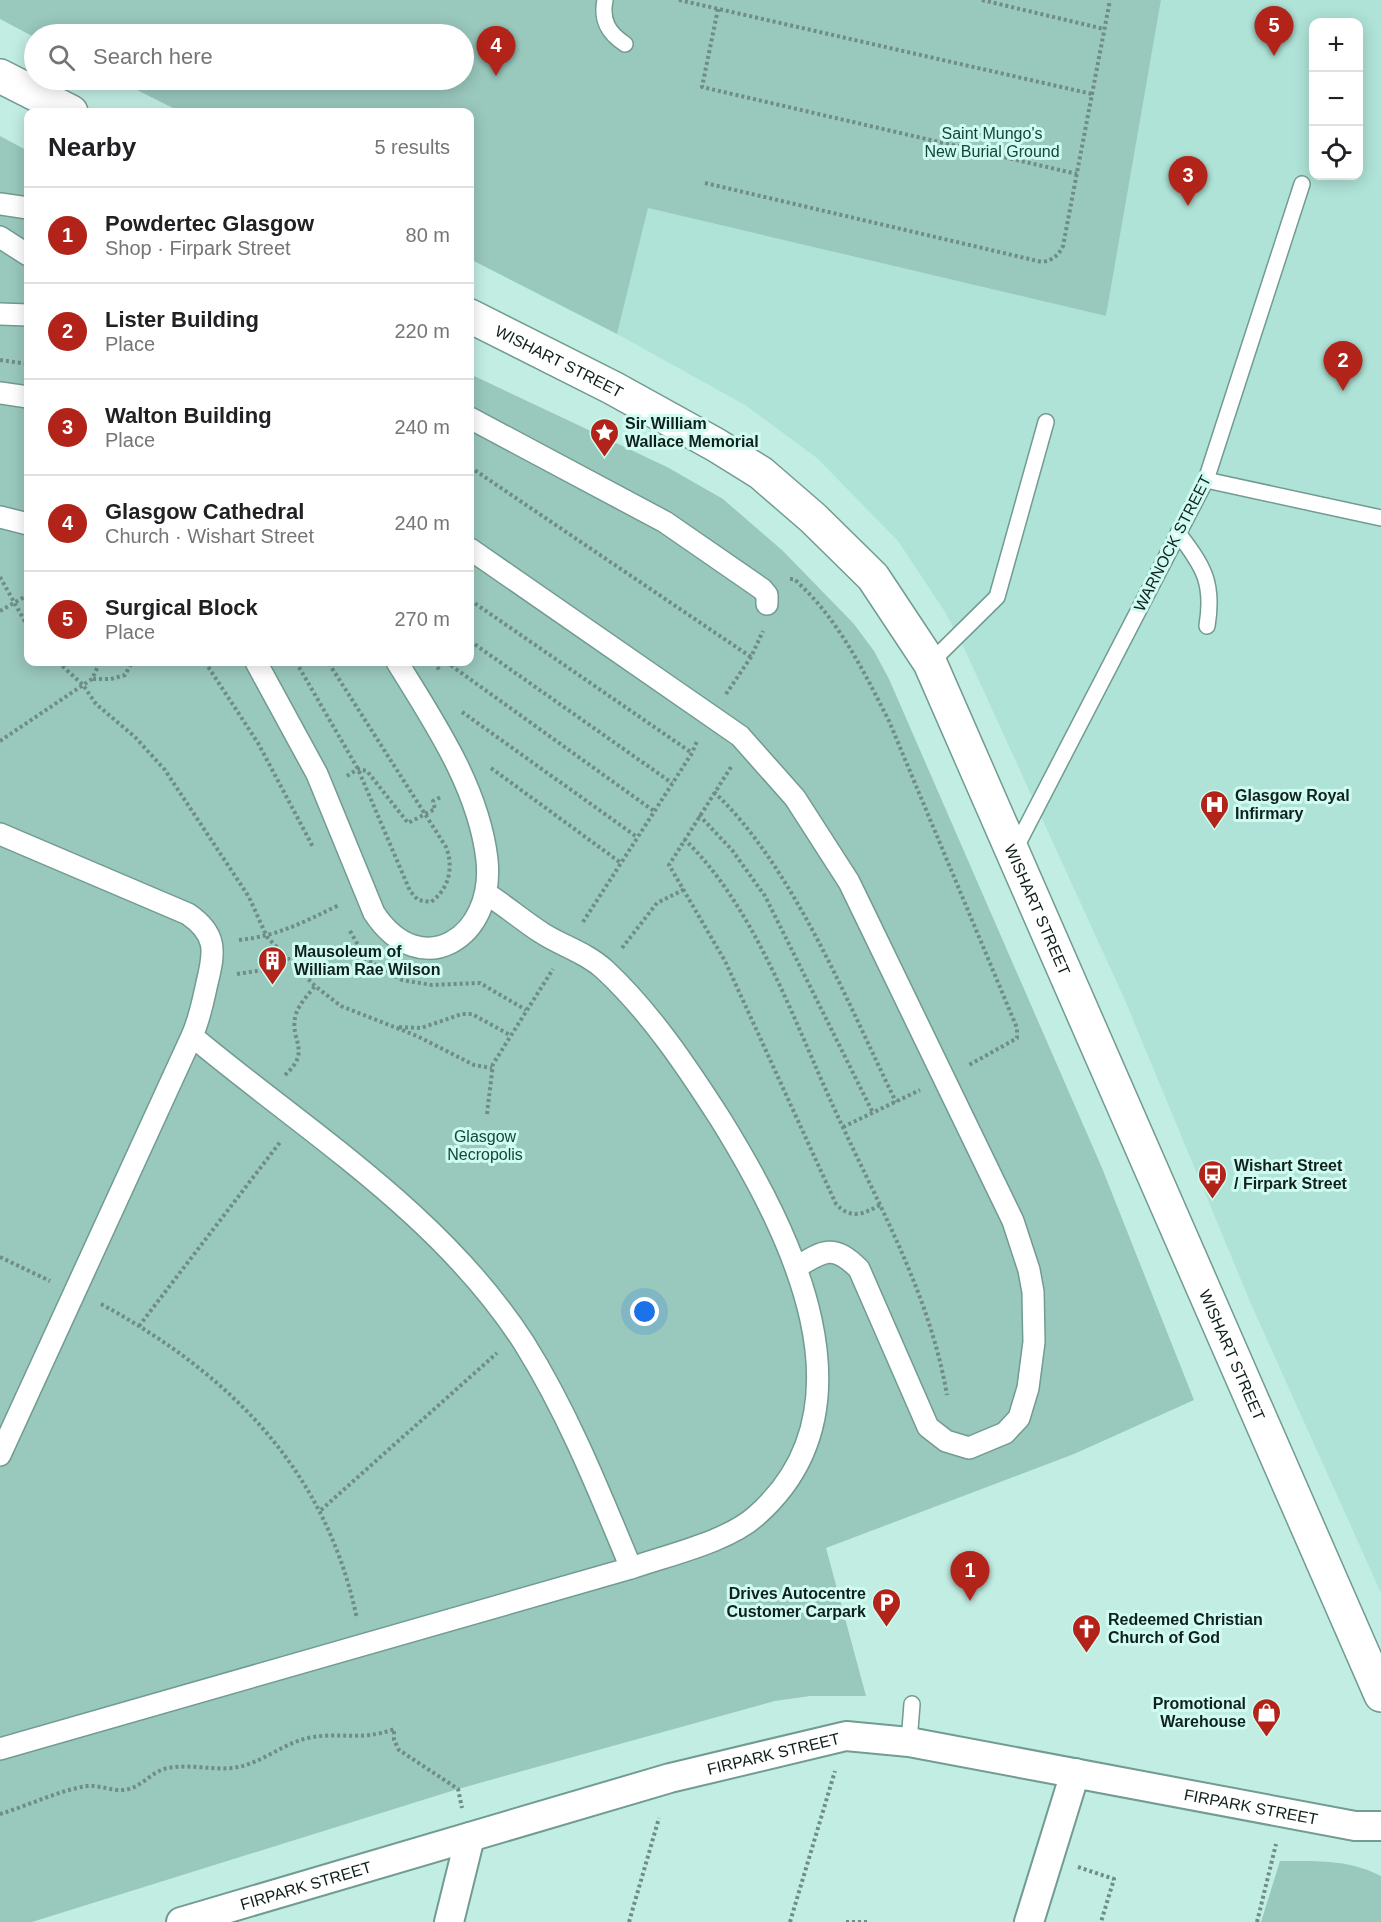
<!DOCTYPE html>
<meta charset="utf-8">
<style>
:root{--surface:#fff;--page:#f6f6f6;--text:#202124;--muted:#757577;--line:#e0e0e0;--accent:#b22319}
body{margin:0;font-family:Arial,sans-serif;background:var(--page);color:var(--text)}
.controls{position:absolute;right:18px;top:18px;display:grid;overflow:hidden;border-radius:12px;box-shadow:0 3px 15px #0003}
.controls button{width:54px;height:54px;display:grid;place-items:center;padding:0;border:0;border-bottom:2px solid var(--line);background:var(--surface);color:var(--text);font:30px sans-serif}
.you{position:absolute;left:645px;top:1312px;width:21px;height:21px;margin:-15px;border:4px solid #fff;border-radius:50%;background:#1a73e8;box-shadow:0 0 0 9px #1a73e833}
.badge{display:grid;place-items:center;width:39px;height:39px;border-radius:50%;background:var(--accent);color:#fff;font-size:20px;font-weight:700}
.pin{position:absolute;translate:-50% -50px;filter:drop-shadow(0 2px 3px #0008)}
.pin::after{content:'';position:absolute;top:32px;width:21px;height:18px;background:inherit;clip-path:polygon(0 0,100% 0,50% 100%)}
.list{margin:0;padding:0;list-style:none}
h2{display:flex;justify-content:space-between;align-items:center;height:78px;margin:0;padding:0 24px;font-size:26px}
h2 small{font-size:20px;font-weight:400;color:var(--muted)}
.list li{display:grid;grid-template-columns:39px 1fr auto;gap:18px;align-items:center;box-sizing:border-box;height:96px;padding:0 24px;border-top:2px solid var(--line)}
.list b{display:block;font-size:22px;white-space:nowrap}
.list p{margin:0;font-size:20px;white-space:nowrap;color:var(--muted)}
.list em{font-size:20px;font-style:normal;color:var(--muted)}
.icon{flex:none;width:33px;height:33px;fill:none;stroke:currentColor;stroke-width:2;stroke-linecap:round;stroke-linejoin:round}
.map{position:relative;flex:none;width:1381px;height:1922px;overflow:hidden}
.search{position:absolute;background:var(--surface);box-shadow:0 3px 15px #0003;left:24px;top:24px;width:450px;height:66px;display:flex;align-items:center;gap:15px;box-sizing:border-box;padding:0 21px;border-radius:33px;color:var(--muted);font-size:22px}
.panel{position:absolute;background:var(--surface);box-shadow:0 3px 15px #0003;left:24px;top:108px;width:450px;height:558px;border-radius:12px}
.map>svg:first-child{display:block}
</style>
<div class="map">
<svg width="1381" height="1922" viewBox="0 0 1381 1922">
<rect width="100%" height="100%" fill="#c2ede3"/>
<path fill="#afe3d7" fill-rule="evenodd" d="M 1161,0 L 1381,0 L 1381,1593 L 1251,1304 L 1124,998 L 964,648 L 945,612 L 898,541 L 817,458 L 745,405 L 617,334 L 648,208 L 1106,316 ZM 1314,22 L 1358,22 L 1358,176 L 1314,176 Z"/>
<path fill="#99c8bd" d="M 0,0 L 1161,0 L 1106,316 L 648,208 L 617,334 L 470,259 L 470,112 L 181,112 L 117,80 L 464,80 L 464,34 L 34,37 L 0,19 Z
M 0,136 L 28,151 L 28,662 L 470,662 L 470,374 L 667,467 L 723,499 L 783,551 L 854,624 L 874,651 L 889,679 L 1102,1168 L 1194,1400 L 1074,1454 L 826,1548 L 866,1696 L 810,1696 L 775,1701 L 458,1789 L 32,1922 L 0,1922 Z
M 1280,1861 C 1315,1861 1349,1859 1381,1876 L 1381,1922 L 1261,1922 Z"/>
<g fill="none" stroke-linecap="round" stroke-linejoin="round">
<defs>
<path id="service" d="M 605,0 C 601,20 608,33 625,44
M 1206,480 L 1381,518
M 1178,533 C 1204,567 1214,583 1207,626
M 930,663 L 997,597 L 1046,422
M 1014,851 L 1206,480 L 1302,184
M 909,1742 L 912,1704"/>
<path id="pedestrian" d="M 0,204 L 28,208
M 0,237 L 28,255
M 0,314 L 28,315
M 0,393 L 28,397
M 470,418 L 665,522 L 762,589 L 767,595 L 767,604
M 0,517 L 28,524
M 470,549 L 740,736 L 795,798 L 849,882 L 1013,1221 L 1029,1270 L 1033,1292 L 1034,1342 L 1028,1388 L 1019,1418 L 1005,1433 L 969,1448 L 946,1441 L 928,1427 L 859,1269 C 834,1244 824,1250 797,1267
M 256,662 L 317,774 L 374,913 C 421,984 495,938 487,860 C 479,788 434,722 397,662
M 0,834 L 188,914 C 217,934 215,951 207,983 C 203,1001 200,1018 192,1036 L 0,1455
M 192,1036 C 307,1132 441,1214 524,1343 C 568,1413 599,1491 631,1568 C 668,1555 727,1542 756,1516 C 880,1407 790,1232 721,1120 C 687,1067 651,1013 605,970 C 587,953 562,946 542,933 C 523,921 506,906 487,894
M 0,1749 L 631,1568"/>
<g id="minor">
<path id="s1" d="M 181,1922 L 670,1778 L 846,1736 L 909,1742 L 1355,1826 L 1381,1826"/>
<path d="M 449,1922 L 470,1837"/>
<path d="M 1029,1922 L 1075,1773"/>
</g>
<g id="tertiary">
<path d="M 0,76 L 71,112"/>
<path id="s2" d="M 470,316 L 613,388 L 716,445 L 761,473 L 813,518 L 873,577 L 930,663 L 1381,1695"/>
</g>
</defs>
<use href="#service" stroke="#729b92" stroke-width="18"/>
<use href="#pedestrian" stroke="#729b92" stroke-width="24"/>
<use href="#minor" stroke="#729b92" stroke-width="32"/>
<use href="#tertiary" stroke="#729b92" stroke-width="36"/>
<path stroke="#6f8d86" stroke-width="4" stroke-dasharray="3 3" stroke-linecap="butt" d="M 679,0 L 1092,94
M 982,0 L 1104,29
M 718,9 L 702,87 L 1077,174
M 705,183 L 1042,262 C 1053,260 1058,256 1063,246 L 1110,0
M 0,360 L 28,364
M 470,467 L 751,657
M 0,577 L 28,627
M 790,579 L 794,579 C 838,618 863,670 889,721 L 1017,1028 L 1017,1038 L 1012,1041 L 969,1065
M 470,600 L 692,753
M 0,611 L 28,595
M 470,641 L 672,783
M 58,662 L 83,685 L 96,704 L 135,737 L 165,770 L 249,897 L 267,937 L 315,986 L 341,1006 L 417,1036 L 474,1065 L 492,1068
M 205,662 L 258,743 L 313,847
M 296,662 L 358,769 L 410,891 L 418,900 L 431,902 C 449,889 454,867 446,847 L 328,662
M 434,662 L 440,671
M 446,662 L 654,811
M 93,679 L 111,679 L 125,675 L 132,662
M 726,694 L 751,657 L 763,631
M 462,712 L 637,837
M 0,741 L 92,679 L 100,662
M 731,767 L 669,865 L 725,961 L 836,1204 C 851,1220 863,1214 880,1205
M 491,768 L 621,863
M 347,776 L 358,769 L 367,771 L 408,823 L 435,809 L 433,801 L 441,797
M 714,792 C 793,866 848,1004 896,1102
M 699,815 L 732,850 L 765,896 L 873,1113
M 684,839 C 754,905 794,1021 834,1108 C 877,1203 929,1291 947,1395
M 583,922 L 692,753 L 697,741
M 350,931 L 366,959 L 402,980 L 432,985 L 480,983 L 526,1010
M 239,940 C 278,936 304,922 339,905
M 622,948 L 657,903 L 685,889
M 237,974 L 270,969 L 272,980
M 399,1027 L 421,1028 L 462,1014 L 472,1014 L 510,1035
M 285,1075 C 313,1050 288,1040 296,1014 C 299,1004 309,994 315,986
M 487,1114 L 493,1064 L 553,969
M 843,1127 L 920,1090
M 0,1257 L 50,1281
M 101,1304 C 231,1375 326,1470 357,1619
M 139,1326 L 281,1141
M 321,1510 L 497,1353
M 0,1814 C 27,1806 60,1790 87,1786 C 100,1785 112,1791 123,1790 C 141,1789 151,1771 168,1768 C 189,1764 211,1770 232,1768 C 260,1765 281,1744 308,1738 C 340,1731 360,1742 394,1729 L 394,1740 L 399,1750 L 458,1789 L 462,1808
M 1078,1867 L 1114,1879 L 1101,1922
M 629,1922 L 659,1818
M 790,1922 L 835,1771
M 846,1922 L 870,1922
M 1257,1922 L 1276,1844"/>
<use href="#service" stroke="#fff" stroke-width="15"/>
<use href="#pedestrian" stroke="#fff" stroke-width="21"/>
<use href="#minor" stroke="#fff" stroke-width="28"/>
<use href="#tertiary" stroke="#fff" stroke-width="33"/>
</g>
<defs>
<symbol id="sight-pin" viewBox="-11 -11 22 30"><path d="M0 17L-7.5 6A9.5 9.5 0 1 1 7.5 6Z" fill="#b22319" stroke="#cffbf0"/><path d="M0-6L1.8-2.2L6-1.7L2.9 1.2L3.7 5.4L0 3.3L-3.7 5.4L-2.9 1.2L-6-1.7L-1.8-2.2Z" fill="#fff"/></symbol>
<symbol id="hospital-pin" viewBox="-11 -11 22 30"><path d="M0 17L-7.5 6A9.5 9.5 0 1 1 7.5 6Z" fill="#b22319" stroke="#cffbf0"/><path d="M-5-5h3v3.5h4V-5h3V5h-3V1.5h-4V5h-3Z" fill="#fff"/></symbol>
<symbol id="building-pin" viewBox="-11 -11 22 30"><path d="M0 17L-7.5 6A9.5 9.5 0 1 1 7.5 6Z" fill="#b22319" stroke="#cffbf0"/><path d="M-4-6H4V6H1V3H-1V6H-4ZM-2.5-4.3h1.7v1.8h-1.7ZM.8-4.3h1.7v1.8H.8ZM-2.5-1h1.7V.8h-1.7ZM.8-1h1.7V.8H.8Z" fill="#fff"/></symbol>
<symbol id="bus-pin" viewBox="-11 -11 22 30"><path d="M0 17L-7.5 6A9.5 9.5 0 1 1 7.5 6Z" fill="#b22319" stroke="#cffbf0"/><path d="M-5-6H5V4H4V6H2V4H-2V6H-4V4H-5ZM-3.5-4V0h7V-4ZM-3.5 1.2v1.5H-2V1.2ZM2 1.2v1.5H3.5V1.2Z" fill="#fff"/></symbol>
<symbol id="parking-pin" viewBox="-11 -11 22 30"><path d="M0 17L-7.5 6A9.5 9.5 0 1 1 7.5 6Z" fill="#b22319" stroke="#cffbf0"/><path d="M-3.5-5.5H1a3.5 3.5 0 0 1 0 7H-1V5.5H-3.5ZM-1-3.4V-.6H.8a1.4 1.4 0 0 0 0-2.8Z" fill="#fff"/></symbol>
<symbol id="church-pin" viewBox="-11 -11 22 30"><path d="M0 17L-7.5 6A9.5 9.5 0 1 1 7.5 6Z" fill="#b22319" stroke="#cffbf0"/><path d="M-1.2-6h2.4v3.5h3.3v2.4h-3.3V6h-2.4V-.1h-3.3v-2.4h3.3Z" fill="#fff"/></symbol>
<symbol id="shop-pin" viewBox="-11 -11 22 30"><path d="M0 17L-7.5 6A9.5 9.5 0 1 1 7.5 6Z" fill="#b22319" stroke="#cffbf0"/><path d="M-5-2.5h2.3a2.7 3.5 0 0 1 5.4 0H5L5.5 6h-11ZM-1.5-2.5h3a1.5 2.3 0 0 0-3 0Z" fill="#fff"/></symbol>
</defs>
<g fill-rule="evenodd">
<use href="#sight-pin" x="588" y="416" width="33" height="45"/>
<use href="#hospital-pin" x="1198" y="788" width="33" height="45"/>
<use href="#building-pin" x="256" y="944" width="33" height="45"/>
<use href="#bus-pin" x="1196" y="1158" width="33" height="45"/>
<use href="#parking-pin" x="870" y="1586" width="33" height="45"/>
<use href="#church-pin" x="1070" y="1612" width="33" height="45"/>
<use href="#shop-pin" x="1250" y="1696" width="33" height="45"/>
</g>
<g text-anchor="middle" stroke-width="6" stroke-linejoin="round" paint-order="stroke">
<g font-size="16" fill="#11463d" stroke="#cffbf0">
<text x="992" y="139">Saint Mungo's<tspan x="992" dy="18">New Burial Ground</tspan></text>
<text x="485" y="1142">Glasgow<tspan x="485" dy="18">Necropolis</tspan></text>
</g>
<g font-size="16" fill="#10201d" stroke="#cffbf0">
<text dy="6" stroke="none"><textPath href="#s2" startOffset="100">WISHART STREET</textPath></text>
<text transform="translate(1172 543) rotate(-63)" y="6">WARNOCK STREET</text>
<text dy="6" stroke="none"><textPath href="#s2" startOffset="856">WISHART STREET</textPath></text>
<text dy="6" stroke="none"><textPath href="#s2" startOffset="1342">WISHART STREET</textPath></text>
<text dy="6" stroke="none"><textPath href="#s1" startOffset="616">FIRPARK STREET</textPath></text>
<text dy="6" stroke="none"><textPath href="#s1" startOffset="1102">FIRPARK STREET</textPath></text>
<text dy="6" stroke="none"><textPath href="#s1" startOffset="130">FIRPARK STREET</textPath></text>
</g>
<g font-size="16" font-weight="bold" fill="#10201d" stroke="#cffbf0" text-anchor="start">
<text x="625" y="429">Sir William<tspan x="625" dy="18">Wallace Memorial</tspan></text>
<text x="1235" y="801">Glasgow Royal<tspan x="1235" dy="18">Infirmary</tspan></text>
<text x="294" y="957">Mausoleum of<tspan x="294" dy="18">William Rae Wilson</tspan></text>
<text x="1234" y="1171">Wishart Street<tspan x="1234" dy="18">/ Firpark Street</tspan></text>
<text x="866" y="1599" text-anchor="end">Drives Autocentre<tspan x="866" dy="18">Customer Carpark</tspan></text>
<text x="1108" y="1625">Redeemed Christian<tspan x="1108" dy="18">Church of God</tspan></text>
<text x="1246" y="1709" text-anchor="end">Promotional<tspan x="1246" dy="18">Warehouse</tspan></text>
</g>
</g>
</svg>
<div class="controls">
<button>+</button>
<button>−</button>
<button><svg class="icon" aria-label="locate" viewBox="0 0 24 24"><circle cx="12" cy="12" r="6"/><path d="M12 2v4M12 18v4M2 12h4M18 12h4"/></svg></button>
</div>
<div class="you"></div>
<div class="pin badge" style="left:970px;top:1601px">1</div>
<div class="pin badge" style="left:1343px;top:391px">2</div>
<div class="pin badge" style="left:1188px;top:206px">3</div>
<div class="pin badge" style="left:496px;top:76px">4</div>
<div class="pin badge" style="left:1274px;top:56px">5</div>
<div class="search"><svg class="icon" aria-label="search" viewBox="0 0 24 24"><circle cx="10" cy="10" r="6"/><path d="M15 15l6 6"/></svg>Search here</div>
<section class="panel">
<h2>Nearby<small>5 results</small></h2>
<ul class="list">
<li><span class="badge">1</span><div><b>Powdertec Glasgow</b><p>Shop · Firpark Street</p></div><em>80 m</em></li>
<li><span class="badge">2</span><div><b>Lister Building</b><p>Place</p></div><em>220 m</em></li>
<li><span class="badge">3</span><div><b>Walton Building</b><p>Place</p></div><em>240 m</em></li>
<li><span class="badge">4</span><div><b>Glasgow Cathedral</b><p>Church · Wishart Street</p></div><em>240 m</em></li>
<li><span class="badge">5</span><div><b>Surgical Block</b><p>Place</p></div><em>270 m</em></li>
</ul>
</section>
</div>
